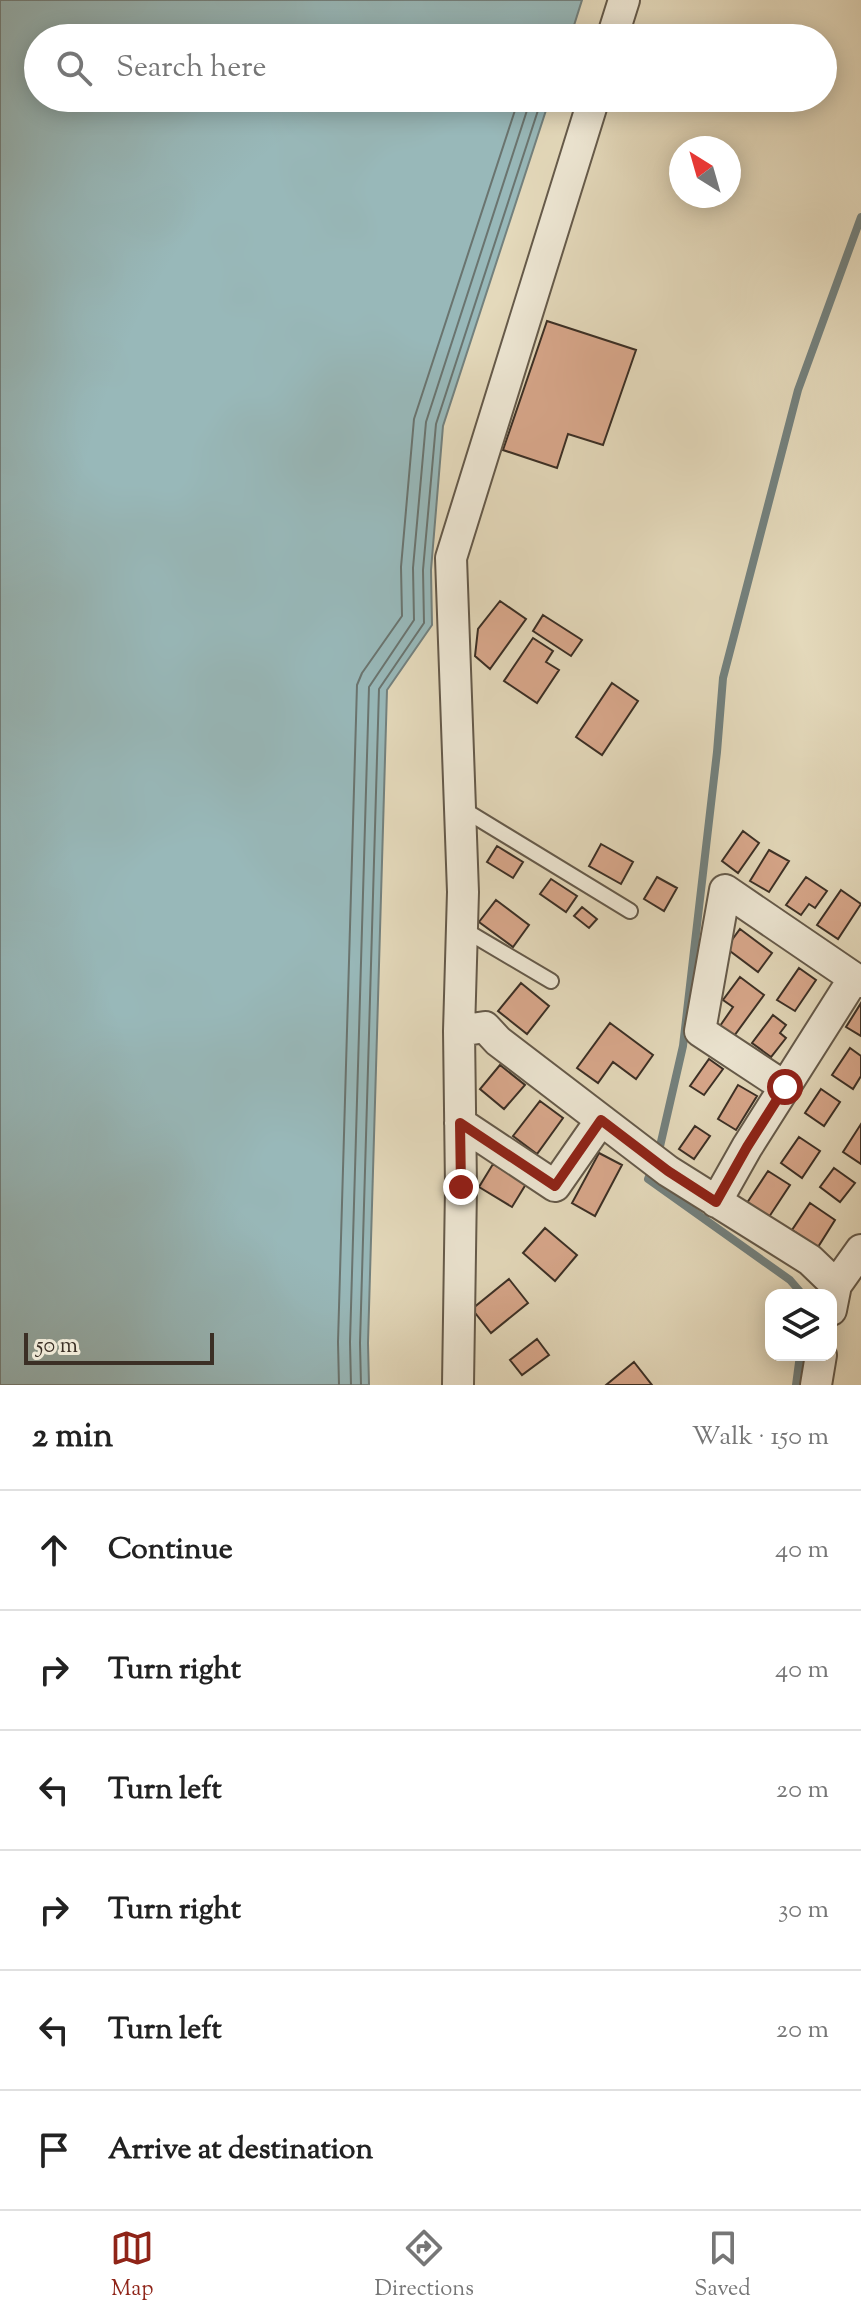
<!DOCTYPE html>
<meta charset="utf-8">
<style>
:root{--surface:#fff;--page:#f6f6f6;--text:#222;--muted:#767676;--line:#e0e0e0;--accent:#8f2418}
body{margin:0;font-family:"Sorts Mill Goudy",serif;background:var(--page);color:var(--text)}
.controls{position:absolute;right:24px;bottom:24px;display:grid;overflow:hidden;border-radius:16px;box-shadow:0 4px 20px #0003}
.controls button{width:72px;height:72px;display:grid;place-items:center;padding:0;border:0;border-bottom:2px solid var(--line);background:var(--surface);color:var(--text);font:40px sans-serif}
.compass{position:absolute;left:669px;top:136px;width:72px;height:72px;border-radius:50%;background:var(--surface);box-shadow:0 4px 20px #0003;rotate:323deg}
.scale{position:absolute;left:24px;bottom:20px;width:190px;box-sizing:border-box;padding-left:8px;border:4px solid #3b2f25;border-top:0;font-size:22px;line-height:28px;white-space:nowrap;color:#3b2f25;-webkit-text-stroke:6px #ede6d3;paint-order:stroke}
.stop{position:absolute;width:24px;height:24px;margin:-18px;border:6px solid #8f2418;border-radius:50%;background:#fff}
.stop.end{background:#8f2418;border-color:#fff;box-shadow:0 2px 8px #0008}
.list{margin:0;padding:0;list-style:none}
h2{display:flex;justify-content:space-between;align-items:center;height:104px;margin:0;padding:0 32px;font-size:34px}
h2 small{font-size:26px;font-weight:400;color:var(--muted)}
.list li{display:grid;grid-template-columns:52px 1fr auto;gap:24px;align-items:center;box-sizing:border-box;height:120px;padding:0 32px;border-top:2px solid var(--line)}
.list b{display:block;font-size:30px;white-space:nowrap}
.list em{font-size:26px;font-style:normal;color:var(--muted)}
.icon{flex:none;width:44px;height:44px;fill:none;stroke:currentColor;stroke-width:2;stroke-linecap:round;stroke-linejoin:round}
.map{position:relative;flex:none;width:861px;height:1385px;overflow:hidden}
.search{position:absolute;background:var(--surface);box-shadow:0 4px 20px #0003;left:24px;right:24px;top:24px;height:88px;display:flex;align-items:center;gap:20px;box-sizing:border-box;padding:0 28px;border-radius:44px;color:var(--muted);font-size:30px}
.sheet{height:824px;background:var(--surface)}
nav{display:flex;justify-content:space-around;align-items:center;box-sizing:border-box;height:112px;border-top:2px solid var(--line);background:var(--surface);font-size:22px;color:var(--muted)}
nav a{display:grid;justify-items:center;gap:4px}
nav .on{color:var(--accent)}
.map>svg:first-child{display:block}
</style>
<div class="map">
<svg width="861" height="1385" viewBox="0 0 861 1385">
<rect width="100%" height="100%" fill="#e4d9bb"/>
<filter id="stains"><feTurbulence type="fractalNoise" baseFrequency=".0025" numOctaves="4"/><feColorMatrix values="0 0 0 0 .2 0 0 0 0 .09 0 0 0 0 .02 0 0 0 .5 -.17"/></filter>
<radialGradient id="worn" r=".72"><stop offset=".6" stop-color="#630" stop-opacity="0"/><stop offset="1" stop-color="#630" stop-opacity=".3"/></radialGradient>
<path fill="#98b8b9" stroke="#73817e" stroke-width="2" d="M 0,0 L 582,0 L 570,38 L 38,38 L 38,98 L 550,98 L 443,426 L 431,570 L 432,625 L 387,690 L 368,1343 L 369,1385 L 0,1385 Z"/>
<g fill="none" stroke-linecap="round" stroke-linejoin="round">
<path stroke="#6a746f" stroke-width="2" d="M 339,1385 L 338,1342 L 357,685 L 362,673 L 402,616 L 401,567 L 414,419 L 519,98
M 351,1385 L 350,1342 L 369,687 L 414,620 L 413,568 L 426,422 L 531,98
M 361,1385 L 360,1343 L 379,689 L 424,623 L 423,570 L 436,424 L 542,98"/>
<path stroke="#73817e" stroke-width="8" d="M 658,1155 L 683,1046 L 717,752 L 723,678 L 798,390 L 861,217
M 653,1167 L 648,1179 L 790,1280 L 803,1295
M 796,1385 L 800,1355"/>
</g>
<path fill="#d8a78b" stroke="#3b2f25" stroke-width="2" d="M 547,321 L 636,350 L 603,445 L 568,434 L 557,468 L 503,450 Z
M 500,601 L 526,619 L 490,669 L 475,656 L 478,629 Z
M 543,615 L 582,640 L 571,656 L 533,631 Z
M 533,638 L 553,651 L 546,662 L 559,670 L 537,703 L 504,681 Z
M 612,683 L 638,701 L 602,755 L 576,737 Z
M 743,831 L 759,843 L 738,873 L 722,861 Z
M 601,844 L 633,862 L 621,884 L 589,866 Z
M 497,846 L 523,862 L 513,878 L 487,862 Z
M 769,850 L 789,861 L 769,892 L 750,881 Z
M 657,877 L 677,888 L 664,911 L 644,899 Z
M 806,877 L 827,891 L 815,908 L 809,904 L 801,915 L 786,905 Z
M 551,879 L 577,896 L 566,912 L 540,894 Z
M 841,890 L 861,904 L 838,939 L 817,925 Z
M 496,900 L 529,925 L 513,947 L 479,922 Z
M 582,907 L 597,919 L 589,928 L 574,916 Z
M 740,929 L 772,953 L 758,972 L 726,948 Z
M 799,968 L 816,980 L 795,1011 L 777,1000 Z
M 740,977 L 764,995 L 734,1036 L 720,1026 L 733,1007 L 723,1000 Z
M 521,983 L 549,1006 L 527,1034 L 498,1011 Z
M 861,1003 L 861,1036 L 846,1027 Z
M 773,1015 L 786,1025 L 780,1033 L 786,1038 L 771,1057 L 752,1043 Z
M 610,1023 L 653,1055 L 636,1079 L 613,1062 L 598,1083 L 577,1068 Z
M 850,1048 L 861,1056 L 861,1076 L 853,1089 L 832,1075 Z
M 709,1059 L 723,1069 L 704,1095 L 690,1086 Z
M 500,1065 L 525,1085 L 504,1109 L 480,1089 Z
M 738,1085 L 757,1096 L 736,1130 L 718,1119 Z
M 821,1089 L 840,1102 L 824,1126 L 805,1113 Z
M 540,1101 L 563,1118 L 537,1154 L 513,1136 Z
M 861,1124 L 861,1164 L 843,1152 Z
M 695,1126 L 710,1136 L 694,1159 L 679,1149 Z
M 799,1137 L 820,1151 L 802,1178 L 781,1163 Z
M 599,1153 L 622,1165 L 595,1216 L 572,1203 Z
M 493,1164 L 526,1184 L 512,1207 L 479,1187 Z
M 834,1168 L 855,1183 L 840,1202 L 820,1187 Z
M 768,1171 L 790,1185 L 769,1217 L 747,1203 Z
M 810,1203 L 835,1220 L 818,1247 L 792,1230 Z
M 545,1228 L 577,1255 L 555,1281 L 523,1253 Z
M 509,1279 L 528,1303 L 491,1333 L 472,1309 Z
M 537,1339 L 549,1355 L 522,1375 L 510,1360 Z
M 634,1362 L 652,1385 L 606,1385 Z"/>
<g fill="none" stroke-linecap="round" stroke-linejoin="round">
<defs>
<path id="lane" d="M 461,808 L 630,911
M 463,929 L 551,981"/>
<path id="street" d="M 612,38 L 624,0
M 459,1031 L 485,1027 L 498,1041 L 668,1171 L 810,1260 L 836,1285 L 831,1310
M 785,1087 L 700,1031 L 725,890 L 854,978
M 460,1123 L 555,1186 L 601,1120
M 716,1202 L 747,1147 L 854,978 L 861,982
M 836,1285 L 861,1250
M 458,1385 L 461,1187 L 459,1031 L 463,892 L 451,558 L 594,98
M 816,1385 L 821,1355"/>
</defs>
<use href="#lane" stroke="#655a4a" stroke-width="18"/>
<use href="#street" stroke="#655a4a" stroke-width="34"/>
<use href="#lane" stroke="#ede6d3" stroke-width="14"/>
<use href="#street" stroke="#ede6d3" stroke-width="30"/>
</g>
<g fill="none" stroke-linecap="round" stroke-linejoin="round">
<path stroke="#8f2418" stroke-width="10" d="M 461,1187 L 460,1123 L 555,1186 L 601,1120 L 668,1171 L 716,1202 L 747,1147 L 785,1087"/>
</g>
<rect width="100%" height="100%" filter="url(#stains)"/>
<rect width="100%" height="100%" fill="url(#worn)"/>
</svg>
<div class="controls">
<button><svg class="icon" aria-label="layers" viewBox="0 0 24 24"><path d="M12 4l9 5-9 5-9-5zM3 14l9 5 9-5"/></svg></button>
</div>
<svg class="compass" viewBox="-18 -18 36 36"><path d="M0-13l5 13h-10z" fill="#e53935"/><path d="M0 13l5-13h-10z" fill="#767676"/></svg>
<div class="scale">50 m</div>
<div class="stop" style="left:785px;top:1087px"></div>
<div class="stop end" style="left:461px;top:1187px"></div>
<div class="search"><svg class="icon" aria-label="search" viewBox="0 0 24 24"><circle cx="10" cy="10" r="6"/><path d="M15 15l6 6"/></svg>Search here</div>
</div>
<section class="sheet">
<h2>2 min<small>Walk · 150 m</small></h2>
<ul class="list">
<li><svg class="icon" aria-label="ahead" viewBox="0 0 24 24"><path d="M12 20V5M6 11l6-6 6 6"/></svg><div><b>Continue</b></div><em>40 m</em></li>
<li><svg class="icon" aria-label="right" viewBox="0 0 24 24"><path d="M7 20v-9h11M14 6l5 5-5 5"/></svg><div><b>Turn right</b></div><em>40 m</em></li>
<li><svg class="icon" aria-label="left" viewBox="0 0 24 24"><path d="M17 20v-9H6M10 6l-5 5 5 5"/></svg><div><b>Turn left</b></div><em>20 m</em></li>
<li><svg class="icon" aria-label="right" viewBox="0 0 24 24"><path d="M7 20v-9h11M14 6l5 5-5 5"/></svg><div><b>Turn right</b></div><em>30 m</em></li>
<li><svg class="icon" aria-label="left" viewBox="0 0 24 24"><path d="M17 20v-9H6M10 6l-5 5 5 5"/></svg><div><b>Turn left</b></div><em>20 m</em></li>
<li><svg class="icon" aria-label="arrive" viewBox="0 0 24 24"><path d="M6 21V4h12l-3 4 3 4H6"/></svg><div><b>Arrive at destination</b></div></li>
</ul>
</section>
<nav>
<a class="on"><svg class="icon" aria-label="map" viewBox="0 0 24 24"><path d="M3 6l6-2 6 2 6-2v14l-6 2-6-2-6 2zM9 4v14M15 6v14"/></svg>Map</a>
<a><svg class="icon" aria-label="directions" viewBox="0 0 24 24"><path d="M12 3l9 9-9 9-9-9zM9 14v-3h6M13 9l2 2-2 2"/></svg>Directions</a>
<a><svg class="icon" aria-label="saved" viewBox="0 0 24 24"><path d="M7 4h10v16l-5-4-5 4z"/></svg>Saved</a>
</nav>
